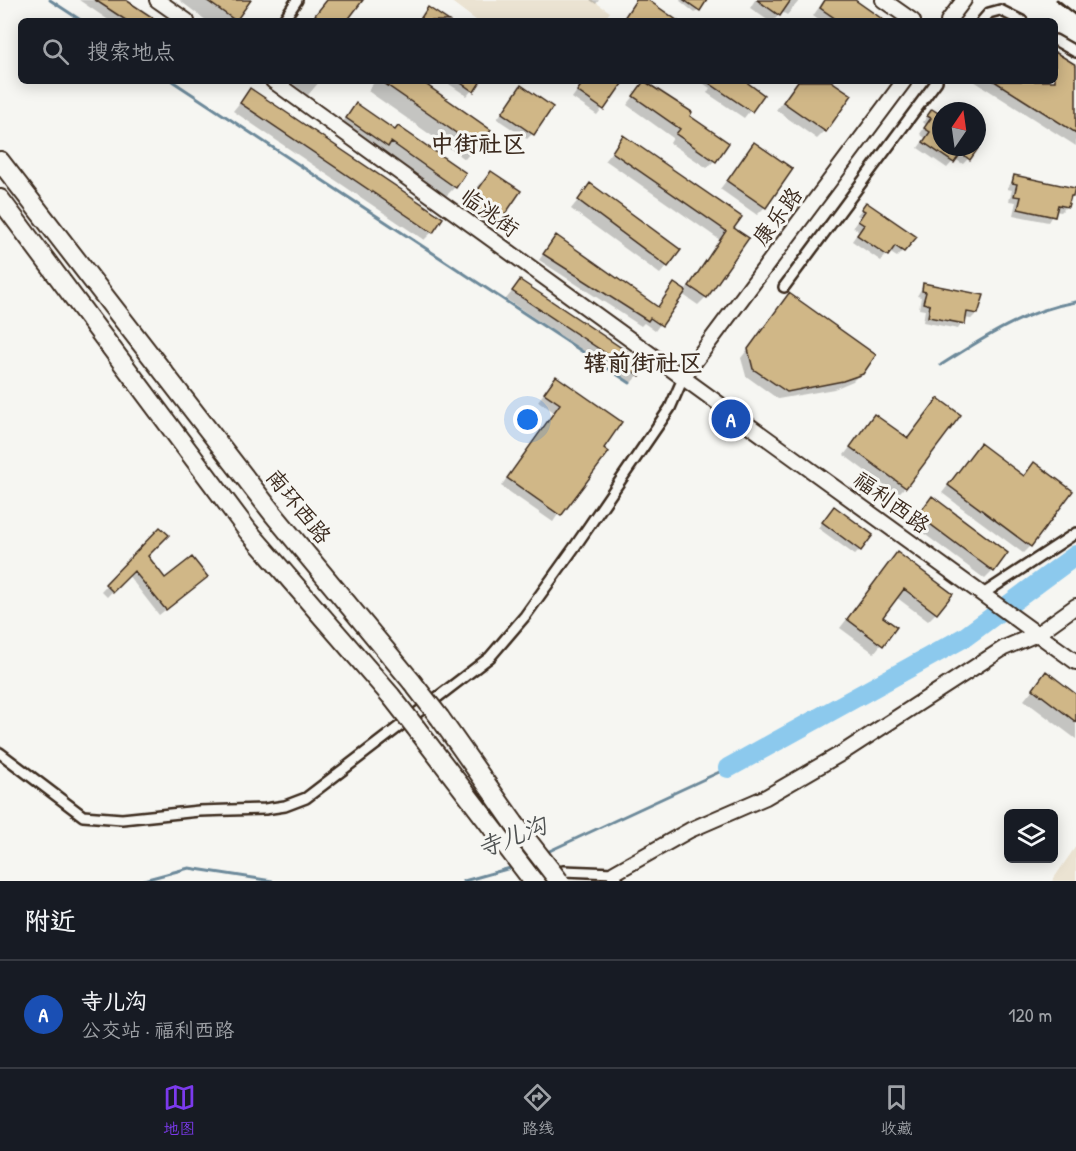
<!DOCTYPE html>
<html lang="zh">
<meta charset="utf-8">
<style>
:root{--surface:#171b24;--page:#20242c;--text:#f1f3f6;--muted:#9ea1a6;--line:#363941;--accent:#7c3aed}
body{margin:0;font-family:"Patrick Hand","LXGW WenKai TC",sans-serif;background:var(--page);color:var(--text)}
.controls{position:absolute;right:18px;bottom:18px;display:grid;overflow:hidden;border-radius:9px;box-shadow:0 3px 15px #0003}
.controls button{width:54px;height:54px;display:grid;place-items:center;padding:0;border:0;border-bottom:2px solid var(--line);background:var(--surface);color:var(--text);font:30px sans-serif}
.compass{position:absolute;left:932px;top:102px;width:54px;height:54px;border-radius:50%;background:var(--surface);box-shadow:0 3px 15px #0003;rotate:13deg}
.you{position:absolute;left:528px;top:420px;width:21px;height:21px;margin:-15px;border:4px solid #fff;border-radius:50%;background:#1a73e8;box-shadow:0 0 0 9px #1a73e833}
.badge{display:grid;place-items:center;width:39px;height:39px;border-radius:50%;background:var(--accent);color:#fff;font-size:20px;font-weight:700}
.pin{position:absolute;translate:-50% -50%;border:3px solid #fff;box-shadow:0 2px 6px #0006}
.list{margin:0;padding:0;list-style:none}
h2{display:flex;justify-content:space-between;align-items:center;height:78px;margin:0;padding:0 24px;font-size:26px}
h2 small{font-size:20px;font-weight:400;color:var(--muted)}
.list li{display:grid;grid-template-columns:39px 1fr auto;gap:18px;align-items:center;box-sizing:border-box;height:108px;padding:0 24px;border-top:2px solid var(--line)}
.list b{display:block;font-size:22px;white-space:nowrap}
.list p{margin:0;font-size:20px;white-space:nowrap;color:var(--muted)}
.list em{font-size:20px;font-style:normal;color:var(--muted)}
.icon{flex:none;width:33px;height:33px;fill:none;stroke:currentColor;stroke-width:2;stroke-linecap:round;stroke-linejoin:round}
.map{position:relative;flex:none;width:1076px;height:881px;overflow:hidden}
.search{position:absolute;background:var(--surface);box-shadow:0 3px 15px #0003;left:18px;right:18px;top:18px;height:66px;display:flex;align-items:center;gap:15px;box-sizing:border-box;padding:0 21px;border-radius:9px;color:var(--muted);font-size:22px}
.sheet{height:186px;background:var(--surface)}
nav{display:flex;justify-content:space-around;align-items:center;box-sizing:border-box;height:84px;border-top:2px solid var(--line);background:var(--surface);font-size:16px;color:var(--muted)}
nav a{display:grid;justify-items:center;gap:3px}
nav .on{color:var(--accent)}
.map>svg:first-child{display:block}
</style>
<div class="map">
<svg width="1076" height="881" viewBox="0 0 1076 881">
<rect width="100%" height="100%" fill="#f6f6f2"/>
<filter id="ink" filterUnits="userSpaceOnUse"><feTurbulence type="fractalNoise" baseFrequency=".0167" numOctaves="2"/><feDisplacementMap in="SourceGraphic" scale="12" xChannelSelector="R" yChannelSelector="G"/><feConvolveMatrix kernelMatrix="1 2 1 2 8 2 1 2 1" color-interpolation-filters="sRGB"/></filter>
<g filter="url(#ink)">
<path fill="#ebe3d2" d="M 449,0 L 592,0 L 610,12 L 603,21 L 477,21 Z
M 1076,846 L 1076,881 L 1052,881 Z"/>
<path fill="#0003" d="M 79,0 L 123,0 L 155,21 L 110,21 Z
M 179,0 L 243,0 L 247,3 L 234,21 L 207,21 Z
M 327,0 L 361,0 L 345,21 L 311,21 Z
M 590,0 L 599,0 L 596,4 Z
M 679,0 L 705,0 L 695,13 Z
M 755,0 L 800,0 L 787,15 L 782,12 L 773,21 L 769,21 L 750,8 Z
M 824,0 L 852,0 L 883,21 L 820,21 L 813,16 Z
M 1055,55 L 1076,68 L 1076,146 L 974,81 L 1055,81 Z
M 289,81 L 320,81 L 308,95 Z
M 375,81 L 418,81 L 489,130 L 465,159 L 368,91 Z
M 451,81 L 479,81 L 467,96 L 449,84 Z
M 584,81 L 617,81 L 621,84 L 597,115 L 572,98 Z
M 646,81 L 690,112 L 687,116 L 714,161 L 707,168 L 670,143 L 673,138 L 627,105 Z
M 700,81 L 742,81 L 762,95 L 744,118 L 707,93 L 710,88 Z
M 797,81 L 828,81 L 825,131 L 817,139 L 776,110 Z
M 521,87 L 532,134 L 527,139 L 497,119 Z
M 250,90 L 432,232 L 424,240 L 233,111 Z
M 357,105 L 455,187 L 443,199 L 336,130 Z
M 932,111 L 941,117 L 941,147 L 977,147 L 977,142 L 981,145 L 963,164 L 955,159 L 947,168 L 918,148 L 925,138 L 920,134 L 926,125 L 923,122 Z
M 624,137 L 747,239 L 706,297 L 698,305 L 682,294 L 655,331 L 644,323 L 641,326 L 539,260 L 556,237 L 657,308 L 674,285 L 684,292 L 720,240 L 605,160 Z
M 754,144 L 765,207 L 757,215 L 720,189 Z
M 491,172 L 498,222 L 486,234 L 458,215 L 479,184 Z
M 1015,177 L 1067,206 L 1061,212 L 1055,211 L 1048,222 L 1013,215 L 1016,202 L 1009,201 L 1012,190 L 1007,189 Z
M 590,185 L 667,266 L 660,274 L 571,209 Z
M 866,204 L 905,248 L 897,257 L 889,252 L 881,261 L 852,241 L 859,231 L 853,227 L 860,217 L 857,215 Z
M 520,282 L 645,365 L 638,375 L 631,383 L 506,299 Z
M 924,284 L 977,313 L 971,319 L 964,318 L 958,329 L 923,322 L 925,310 L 919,309 L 921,297 L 917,296 Z
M 789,295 L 861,373 L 853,381 L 834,389 L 778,399 L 746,376 L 741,358 Z
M 556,378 L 602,449 L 553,522 L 501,486 L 554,412 L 538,401 Z
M 938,400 L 905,487 L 897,495 L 844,455 L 875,416 L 907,439 Z
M 980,445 L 1023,477 L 1027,472 L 1030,546 L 1023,553 L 942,493 Z
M 932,498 L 993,571 L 985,579 L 911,524 Z
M 829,513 L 860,550 L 855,555 L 818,528 Z
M 160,529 L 146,556 L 165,580 L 200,582 L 159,615 L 128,575 L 107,597 L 101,591 Z
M 897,554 L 936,613 L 928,621 L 896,597 L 881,617 L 895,627 L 874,653 L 840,628 Z
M 1046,673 L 1076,696 L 1076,739 L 1024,700 Z"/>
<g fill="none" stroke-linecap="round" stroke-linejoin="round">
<path stroke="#6c899a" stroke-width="3" d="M 50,0 L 82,21
M 172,81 L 630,383
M 941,365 C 983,338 1026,310 1076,302
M 545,853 L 728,768
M 140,881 L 189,868 L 272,881
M 464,881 L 514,867"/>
<path stroke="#8cc9ed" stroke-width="20" d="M 728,768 L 965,637 L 1076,555"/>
</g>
<path fill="#d0b787" stroke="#3b2a1e" stroke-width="1.5" d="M 95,0 L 126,0 L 158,21 L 127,21 Z
M 206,0 L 251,0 L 236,21 Z
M 327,0 L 363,0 L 347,21 L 323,21 L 315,15 Z
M 636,0 L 648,0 L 678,21 L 622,21 Z
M 684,0 L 707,0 L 700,11 Z
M 757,0 L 791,0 L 780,16 Z
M 825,0 L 855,0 L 885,21 L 839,21 L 820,8 Z
M 428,7 L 449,21 L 419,21 Z
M 1055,52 L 1076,65 L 1076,133 L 994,81 L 1055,81 Z
M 381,81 L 421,81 L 491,130 L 478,148 Z
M 458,81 L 481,81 L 474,92 Z
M 584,81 L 624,81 L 604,110 L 577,91 Z
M 644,81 L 692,112 L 690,116 L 729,143 L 716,162 L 676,134 L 680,129 L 633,96 Z
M 706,81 L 745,81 L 764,95 L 752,112 Z
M 798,81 L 831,81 L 852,95 L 826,132 L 783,102 Z
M 521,85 L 553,107 L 534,135 L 502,113 Z
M 250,88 L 443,218 L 433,233 L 240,103 Z
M 356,103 L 395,130 L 398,126 L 466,173 L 456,188 L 391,142 L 388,147 L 346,118 Z
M 932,109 L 941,115 L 941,147 L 979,147 L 970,160 L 961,153 L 954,163 L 923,142 L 930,132 L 924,128 L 931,118 L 927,116 Z
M 623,135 L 742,217 L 734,228 L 749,238 L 707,298 L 689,286 L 726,231 L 612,152 Z
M 754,142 L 793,169 L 766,208 L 727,181 Z
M 491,171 L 521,191 L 499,223 L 469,203 Z
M 1014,175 L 1075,188 L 1073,196 L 1071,196 L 1068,207 L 1058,205 L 1055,217 L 1018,209 L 1021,197 L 1014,196 L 1017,184 L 1012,183 Z
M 590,183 L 681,250 L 668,267 L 578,200 Z
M 866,202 L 917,237 L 904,252 L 895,246 L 888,256 L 857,235 L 864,225 L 858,221 L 865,211 L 861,209 Z
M 556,235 L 658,307 L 674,283 L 686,291 L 662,326 L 650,318 L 648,321 L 543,254 Z
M 520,280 L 647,365 L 640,376 L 512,291 Z
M 923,283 L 984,295 L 978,314 L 967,312 L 965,324 L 928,317 L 930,305 L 923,303 L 926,292 L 922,291 Z
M 789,293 L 876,355 L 863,374 L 843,381 L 787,392 L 753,369 L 748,349 Z
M 556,376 L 622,422 L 604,448 L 609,452 L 561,516 L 507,478 L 560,404 L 544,393 Z
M 938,398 L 961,415 L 906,488 L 850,447 L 874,414 L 908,438 Z
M 980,443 L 1024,476 L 1034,462 L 1073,491 L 1031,547 L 948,485 Z
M 932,496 L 1008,553 L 994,572 L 918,515 Z
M 834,506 L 873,535 L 861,551 L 822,522 Z
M 160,527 L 169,535 L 148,556 L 165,578 L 192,557 L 208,577 L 166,610 L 134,571 L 113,592 L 105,584 Z
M 897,552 L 953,594 L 937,614 L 904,589 L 883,617 L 897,627 L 883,646 L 847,619 Z
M 1046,671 L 1076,694 L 1076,722 L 1033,689 Z"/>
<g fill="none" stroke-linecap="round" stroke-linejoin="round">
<defs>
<path id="street" d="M 283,21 L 297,0
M 982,21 L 989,13 L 1000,10 L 1022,21
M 1055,40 L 1076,52
M 784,287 L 937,81
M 983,594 L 1076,533
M 0,753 L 83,816 L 122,819 L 199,811 L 265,809 L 285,806 L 306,798 L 490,657 L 525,616 L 576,545 L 670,408 L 684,376
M 536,881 L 563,871 L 614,873 L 618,881"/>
<path id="secondary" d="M 157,0 L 187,21
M 883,0 L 913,21
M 948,21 L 964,0
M 273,81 L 1076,662
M 684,376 L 904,81
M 614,873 L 690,830 L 766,797 L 842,753 L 1004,648 L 1037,634 L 1076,606"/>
<path id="highway" d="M 0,161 L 274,515 L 412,682
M 0,199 L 248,531 L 391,696
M 440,718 L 514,823
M 416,728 L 533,881"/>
</defs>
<use href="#street" stroke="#3b2a1e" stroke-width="14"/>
<use href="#secondary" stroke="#3b2a1e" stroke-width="18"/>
<use href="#highway" stroke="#3b2a1e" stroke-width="22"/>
<use href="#street" stroke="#f6f6f2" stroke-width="9"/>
<use href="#secondary" stroke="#f6f6f2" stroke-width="14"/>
<use href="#highway" stroke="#f6f6f2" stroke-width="18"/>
<path stroke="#3b2a1e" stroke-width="3" d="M 1057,0 L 1076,15"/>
<defs>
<path id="highway-bridge" d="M 412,682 L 440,718
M 391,696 L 416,728
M 514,823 L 559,881"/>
</defs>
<use href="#highway-bridge" stroke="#3b2a1e" stroke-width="22" stroke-linecap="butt"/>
<use href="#highway-bridge" stroke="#f6f6f2" stroke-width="18"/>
</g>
</g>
<g text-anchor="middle" stroke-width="6" stroke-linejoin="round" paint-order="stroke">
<g font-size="22" fill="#3b2a1e" stroke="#f6f6f2">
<text transform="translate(490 212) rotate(36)" y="8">临洮街</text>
<text transform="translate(777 216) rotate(-53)" y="8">康乐路</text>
<text transform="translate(892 502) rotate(36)" y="8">福利西路</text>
<text transform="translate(299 506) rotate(51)" y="8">南环西路</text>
</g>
<g font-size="24" font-weight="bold" fill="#3b2a1e" stroke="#f6f6f2">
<text x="478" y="152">中街社区</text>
<text x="643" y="371">辖前街社区</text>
</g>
<g font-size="24" font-style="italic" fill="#4f5252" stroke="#f6f6f2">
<text transform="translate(512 837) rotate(-21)" y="8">寺儿沟</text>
</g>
</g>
</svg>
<div class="controls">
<button><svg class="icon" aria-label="layers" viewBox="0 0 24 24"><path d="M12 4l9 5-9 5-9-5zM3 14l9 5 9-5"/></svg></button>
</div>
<svg class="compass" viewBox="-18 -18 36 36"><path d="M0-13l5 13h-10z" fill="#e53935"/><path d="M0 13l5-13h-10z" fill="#9ea1a6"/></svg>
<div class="you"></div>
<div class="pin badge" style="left:731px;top:419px;background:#1a4fb4">A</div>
<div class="search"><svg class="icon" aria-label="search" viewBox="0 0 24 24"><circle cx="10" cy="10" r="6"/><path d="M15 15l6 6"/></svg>搜索地点</div>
</div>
<section class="sheet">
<h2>附近<small></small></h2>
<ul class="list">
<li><span class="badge" style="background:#1a4fb4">A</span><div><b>寺儿沟</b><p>公交站 · 福利西路</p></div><em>120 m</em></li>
</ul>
</section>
<nav>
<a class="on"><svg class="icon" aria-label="map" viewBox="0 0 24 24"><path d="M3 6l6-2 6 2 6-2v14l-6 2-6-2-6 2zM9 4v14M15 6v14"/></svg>地图</a>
<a><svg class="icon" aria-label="directions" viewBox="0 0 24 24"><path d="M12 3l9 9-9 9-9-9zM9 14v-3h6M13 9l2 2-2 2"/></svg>路线</a>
<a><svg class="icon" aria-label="saved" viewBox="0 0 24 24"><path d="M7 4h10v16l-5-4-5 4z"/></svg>收藏</a>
</nav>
